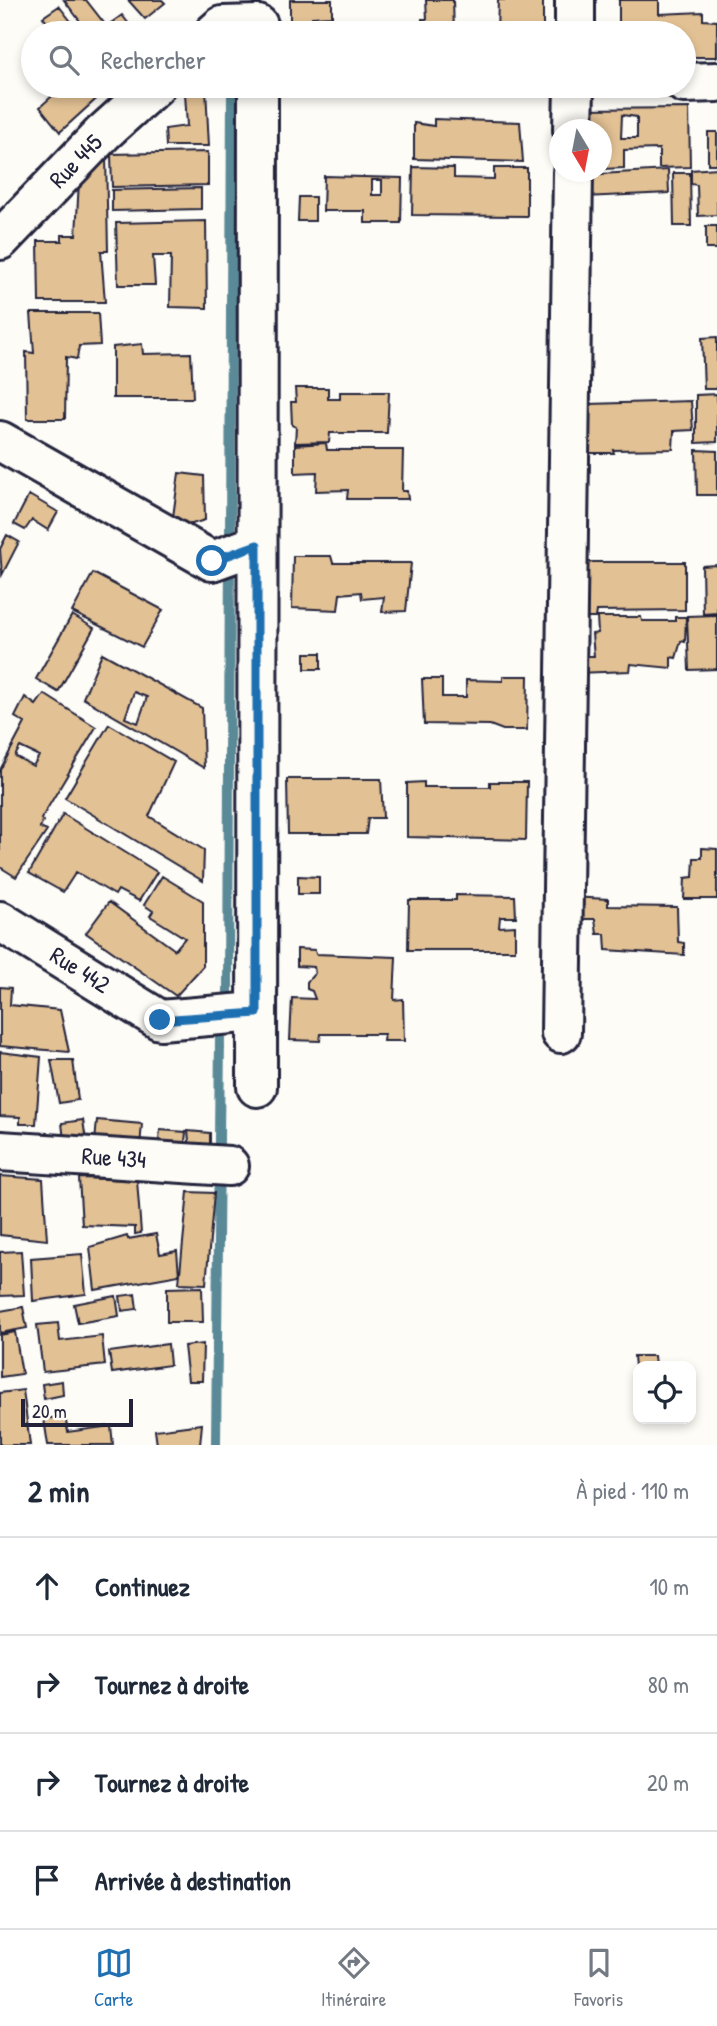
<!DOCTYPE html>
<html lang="fr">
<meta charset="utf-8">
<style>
:root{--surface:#fff;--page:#f6f6f7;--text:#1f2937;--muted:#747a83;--line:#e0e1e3;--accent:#1f6fb2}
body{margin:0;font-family:"Patrick Hand",sans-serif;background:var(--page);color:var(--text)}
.controls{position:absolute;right:21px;bottom:21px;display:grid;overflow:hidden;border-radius:14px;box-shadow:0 4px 10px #0003}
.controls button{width:63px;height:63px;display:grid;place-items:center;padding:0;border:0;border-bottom:2px solid var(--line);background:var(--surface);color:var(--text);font:35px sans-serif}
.compass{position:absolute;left:549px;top:119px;width:63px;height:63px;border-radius:50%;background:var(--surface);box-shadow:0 4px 10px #0003;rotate:170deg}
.scale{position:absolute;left:21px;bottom:18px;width:112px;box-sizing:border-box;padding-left:7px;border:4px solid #22223b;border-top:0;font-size:19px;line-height:24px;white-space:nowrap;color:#22223b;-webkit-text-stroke:5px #fdfcf7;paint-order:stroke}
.stop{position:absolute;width:21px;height:21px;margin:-16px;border:5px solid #1f6fb2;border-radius:50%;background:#fff}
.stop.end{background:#1f6fb2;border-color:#fff;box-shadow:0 2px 7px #0008}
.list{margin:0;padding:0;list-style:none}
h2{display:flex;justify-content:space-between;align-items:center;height:91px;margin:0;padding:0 28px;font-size:30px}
h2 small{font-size:23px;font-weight:400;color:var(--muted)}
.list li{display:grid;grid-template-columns:46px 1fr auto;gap:21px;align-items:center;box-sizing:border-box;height:98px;padding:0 28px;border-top:2px solid var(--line)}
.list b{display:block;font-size:26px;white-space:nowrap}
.list em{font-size:23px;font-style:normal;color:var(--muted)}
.icon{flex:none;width:38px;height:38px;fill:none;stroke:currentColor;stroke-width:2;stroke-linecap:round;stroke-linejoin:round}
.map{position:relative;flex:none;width:717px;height:1445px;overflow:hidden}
.search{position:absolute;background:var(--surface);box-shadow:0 4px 10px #0003;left:21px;right:21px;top:21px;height:77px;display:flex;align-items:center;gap:18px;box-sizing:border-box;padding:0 24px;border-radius:38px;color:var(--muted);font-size:26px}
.sheet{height:483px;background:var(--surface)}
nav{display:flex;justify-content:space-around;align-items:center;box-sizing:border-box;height:98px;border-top:2px solid var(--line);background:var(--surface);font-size:19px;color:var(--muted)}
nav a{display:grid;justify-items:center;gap:4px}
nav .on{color:var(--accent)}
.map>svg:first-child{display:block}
</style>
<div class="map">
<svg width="717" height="1445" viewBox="0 0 717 1445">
<rect width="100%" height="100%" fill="#fdfcf7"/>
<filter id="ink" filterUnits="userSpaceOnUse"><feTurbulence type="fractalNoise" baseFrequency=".0143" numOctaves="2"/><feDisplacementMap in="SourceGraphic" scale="14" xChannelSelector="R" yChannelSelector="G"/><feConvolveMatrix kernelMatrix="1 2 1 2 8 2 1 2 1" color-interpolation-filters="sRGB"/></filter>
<g filter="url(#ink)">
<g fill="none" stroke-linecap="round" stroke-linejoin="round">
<path stroke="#5a8a97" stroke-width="10" d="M 228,995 L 232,86
M 216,1445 L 220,1036"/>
</g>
<path fill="#e2c194" stroke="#22223b" stroke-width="2" fill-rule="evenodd" d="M 64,0 L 86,0 L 104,23 L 89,33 Z
M 128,0 L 162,0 L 165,3 L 145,19 Z
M 290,0 L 332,0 L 332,16 L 312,17 L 312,24 L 290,23 Z
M 426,0 L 453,0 L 454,33 L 423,33 L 422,19 L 427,19 Z
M 498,0 L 543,0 L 543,33 L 497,33 Z
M 619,0 L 659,0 L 659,14 L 703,12 L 703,20 L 717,21 L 717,57 L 684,57 L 684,33 L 619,33 Z
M 59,6 L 80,33 L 55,33 L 43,17 Z
M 122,15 L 136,33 L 97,33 Z
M 351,28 L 398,29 L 398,33 L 351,33 Z
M 63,86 L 100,86 L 104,92 L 60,132 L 40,107 Z
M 206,89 L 209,146 L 166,146 L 165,129 L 187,126 L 185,93 Z
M 689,108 L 690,167 L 659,168 L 659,149 L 624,150 L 624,168 L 602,169 L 602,130 L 579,130 L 578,109 ZM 622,115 L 637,117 L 637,138 L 621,138 Z
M 434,119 L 520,122 L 523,162 L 414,159 L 414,123 L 434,126 Z
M 708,132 L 717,132 L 717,164 L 708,164 Z
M 208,152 L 208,185 L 112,187 L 111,154 Z
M 106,156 L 108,251 L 101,251 L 105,302 L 39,302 L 38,241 L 62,241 L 62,235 L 76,235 L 79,181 Z
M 413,167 L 454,168 L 454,178 L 494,179 L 494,168 L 527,168 L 527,216 L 412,215 Z
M 717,168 L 717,215 L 698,216 L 697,185 L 691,184 L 691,170 Z
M 668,170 L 669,193 L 584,197 L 583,175 Z
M 673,173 L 690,173 L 691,226 L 674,226 Z
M 324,176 L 402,178 L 401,223 L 365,223 L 365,211 L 323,211 ZM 372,180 L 382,180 L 382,195 L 372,195 Z
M 201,188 L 201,209 L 112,211 L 112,190 Z
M 299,197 L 315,197 L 315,221 L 298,221 Z
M 206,221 L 207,308 L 170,307 L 171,256 L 153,256 L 155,285 L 118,285 L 116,223 Z
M 706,226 L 717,226 L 717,249 L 706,249 Z
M 31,313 L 98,313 L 100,345 L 79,346 L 77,359 L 66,357 L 65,419 L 27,419 L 26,352 L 34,353 Z
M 717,337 L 717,389 L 704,389 L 702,338 Z
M 142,344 L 143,354 L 191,353 L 193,398 L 113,398 L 113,347 Z
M 295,388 L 328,388 L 328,399 L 340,399 L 340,392 L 389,392 L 387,433 L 330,433 L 329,442 L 295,443 L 296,427 L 292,425 L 291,402 L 296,402 Z
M 717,394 L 717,442 L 696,443 L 696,395 Z
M 691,401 L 693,430 L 674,431 L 673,449 L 613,450 L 614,453 L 590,453 L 589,404 Z
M 326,443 L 327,450 L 403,450 L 402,491 L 407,491 L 408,499 L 347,499 L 348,490 L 316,491 L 317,472 L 295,473 L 295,445 Z
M 696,450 L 717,451 L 717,495 L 697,495 Z
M 179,473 L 204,476 L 205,520 L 179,528 L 172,524 Z
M 29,495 L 58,512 L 48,530 L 32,520 L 25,530 L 14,524 Z
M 7,535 L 19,542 L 2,575 L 0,549 Z
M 293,556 L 331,556 L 333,563 L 411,563 L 406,611 L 382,612 L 384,597 L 362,599 L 361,592 L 340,594 L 338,610 L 292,608 Z
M 575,562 L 685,562 L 685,610 L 596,611 L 595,618 L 575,618 Z
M 717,565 L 717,613 L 703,614 L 702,566 Z
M 93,573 L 163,610 L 142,647 L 72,612 Z
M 72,615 L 94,628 L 58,692 L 36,679 Z
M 717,615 L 717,669 L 689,670 L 687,616 Z
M 597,617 L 641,617 L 642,621 L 675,621 L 675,617 L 686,617 L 685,642 L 681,641 L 676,658 L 671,657 L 671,668 L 631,664 L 630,671 L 576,673 L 578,656 L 594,656 L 592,634 L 598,633 Z
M 102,653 L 202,708 L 204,768 L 83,698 ZM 134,692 L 147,697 L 138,723 L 125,718 Z
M 305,653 L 321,653 L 321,669 L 305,669 Z
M 503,676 L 528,676 L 527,730 L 503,730 L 490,725 L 424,724 L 422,679 L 442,679 L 442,697 L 466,697 L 466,680 L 503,681 Z
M 44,694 L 96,727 L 41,819 L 43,821 L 40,828 L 47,831 L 16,877 L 0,867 L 0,770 L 25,723 L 15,717 L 25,697 L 36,705 ZM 20,747 L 39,756 L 33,766 L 15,756 Z
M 109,724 L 174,762 L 149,816 L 204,850 L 203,881 L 65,798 Z
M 287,779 L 381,779 L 383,818 L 368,818 L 366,834 L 288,834 Z
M 424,782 L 424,787 L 490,787 L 490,782 L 527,782 L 526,840 L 407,837 L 407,783 Z
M 63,814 L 157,872 L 139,901 L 118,890 L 115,895 L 76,872 L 63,892 L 29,873 Z
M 702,848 L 717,849 L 717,899 L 684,899 L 685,878 L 693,877 L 694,858 L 702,858 Z
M 162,876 L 203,901 L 203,966 L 176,996 L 86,933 L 109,902 L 175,950 L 185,938 L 150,916 L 153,911 L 144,905 Z
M 298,876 L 319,877 L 319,894 L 298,894 Z
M 456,895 L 515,896 L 516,917 L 500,917 L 499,927 L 515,926 L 515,950 L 408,950 L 409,900 L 456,900 Z
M 570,897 L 608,899 L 608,906 L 677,907 L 678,942 L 684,943 L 684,955 L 606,950 L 605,934 L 597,934 L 595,919 L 568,919 Z
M 297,949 L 315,950 L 316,954 L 396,957 L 394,1000 L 403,999 L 404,1041 L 383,1041 L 384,1034 L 321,1034 L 320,1041 L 290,1040 L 292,998 L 315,999 L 312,991 L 307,989 L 307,982 L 315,973 L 314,967 L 297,966 Z
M 0,987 L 11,988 L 10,1005 L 60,1010 L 69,1052 L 0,1046 Z
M 0,1052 L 41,1057 L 36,1124 L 20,1124 L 20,1117 L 0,1116 Z
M 51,1060 L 73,1060 L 78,1100 L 59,1103 Z
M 83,1120 L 86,1141 L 64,1140 L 62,1123 Z
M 97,1120 L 142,1124 L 140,1146 L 95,1142 Z
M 160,1130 L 186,1132 L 184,1151 L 158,1149 Z
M 188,1131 L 210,1133 L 210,1152 L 190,1150 Z
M 0,1176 L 43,1179 L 47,1240 L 0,1235 Z
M 79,1178 L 137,1180 L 141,1233 L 135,1234 L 135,1227 L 82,1225 Z
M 188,1192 L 214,1193 L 206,1284 L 179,1283 Z
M 156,1234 L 160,1254 L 177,1251 L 179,1275 L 95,1290 L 90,1247 L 127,1236 L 128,1239 Z
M 21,1251 L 24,1295 L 0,1296 L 0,1252 Z
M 82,1254 L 86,1294 L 33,1301 L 31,1258 Z
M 202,1287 L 203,1322 L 167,1322 L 167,1288 Z
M 135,1294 L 137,1309 L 122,1311 L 120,1296 Z
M 116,1296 L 119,1316 L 78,1323 L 74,1304 Z
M 23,1307 L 27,1328 L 0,1333 L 0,1311 Z
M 58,1323 L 60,1341 L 102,1336 L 105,1365 L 43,1372 L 37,1325 Z
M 15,1332 L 22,1374 L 0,1377 L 0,1335 Z
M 168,1344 L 170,1365 L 112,1373 L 109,1352 Z
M 203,1344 L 202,1381 L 188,1381 L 184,1346 Z
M 634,1356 L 654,1356 L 655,1366 L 638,1366 L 638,1378 L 636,1378 Z
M 62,1381 L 63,1395 L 44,1399 L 42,1384 Z
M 23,1390 L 30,1445 L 0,1445 L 0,1393 Z
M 65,1416 L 68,1432 L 111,1426 L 113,1445 L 48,1445 L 44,1419 Z
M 202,1424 L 200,1445 L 157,1445 L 155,1430 Z"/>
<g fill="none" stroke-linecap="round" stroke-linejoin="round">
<defs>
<path id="minor" d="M 214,33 L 222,26 L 258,25
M 575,33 L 575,0
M 684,83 L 717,82
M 573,130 L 574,86
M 0,240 L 103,133 L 155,86
M 0,441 L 212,561 L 256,545
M 0,921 L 160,1020 L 257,1012
M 561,1033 L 573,172
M 257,1087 L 258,86
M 0,1151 L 229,1166"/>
</defs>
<use href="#minor" stroke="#22223b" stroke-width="44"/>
<use href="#minor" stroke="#fdfcf7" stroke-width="38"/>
</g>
</g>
<g fill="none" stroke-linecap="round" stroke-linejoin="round" filter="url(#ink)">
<path stroke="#1f6fb2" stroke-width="9" d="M 160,1020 L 257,1013 L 257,545 L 212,561"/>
</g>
<g text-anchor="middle" stroke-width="5" stroke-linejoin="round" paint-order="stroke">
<g font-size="24" fill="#22223b" stroke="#fdfcf7">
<text transform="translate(76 161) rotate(-46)" y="8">Rue 445</text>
<text transform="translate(80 970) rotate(32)" y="8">Rue 442</text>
<text transform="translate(114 1158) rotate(4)" y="8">Rue 434</text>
</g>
</g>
</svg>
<div class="controls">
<button><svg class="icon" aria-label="locate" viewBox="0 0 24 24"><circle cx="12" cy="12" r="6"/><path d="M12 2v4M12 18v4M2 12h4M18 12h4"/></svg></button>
</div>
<svg class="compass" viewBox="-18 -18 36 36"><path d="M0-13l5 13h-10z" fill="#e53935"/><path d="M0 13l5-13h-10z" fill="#747a83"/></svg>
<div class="scale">20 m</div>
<div class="stop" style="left:212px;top:561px"></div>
<div class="stop end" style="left:160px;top:1020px"></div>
<div class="search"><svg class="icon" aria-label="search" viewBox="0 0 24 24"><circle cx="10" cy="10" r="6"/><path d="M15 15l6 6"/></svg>Rechercher</div>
</div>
<section class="sheet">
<h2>2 min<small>À pied · 110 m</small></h2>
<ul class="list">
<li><svg class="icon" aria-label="ahead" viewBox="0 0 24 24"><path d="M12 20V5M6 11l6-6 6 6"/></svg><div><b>Continuez</b></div><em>10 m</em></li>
<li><svg class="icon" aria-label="right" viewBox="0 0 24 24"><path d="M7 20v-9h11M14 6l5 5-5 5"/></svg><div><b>Tournez à droite</b></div><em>80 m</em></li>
<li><svg class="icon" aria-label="right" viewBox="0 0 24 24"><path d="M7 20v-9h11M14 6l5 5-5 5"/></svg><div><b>Tournez à droite</b></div><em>20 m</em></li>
<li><svg class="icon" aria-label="arrive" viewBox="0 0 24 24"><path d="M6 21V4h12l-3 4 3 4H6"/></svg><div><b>Arrivée à destination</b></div></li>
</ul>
</section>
<nav>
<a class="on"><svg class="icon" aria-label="map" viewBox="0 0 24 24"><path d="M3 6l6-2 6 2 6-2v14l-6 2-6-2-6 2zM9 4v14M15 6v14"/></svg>Carte</a>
<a><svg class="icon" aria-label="directions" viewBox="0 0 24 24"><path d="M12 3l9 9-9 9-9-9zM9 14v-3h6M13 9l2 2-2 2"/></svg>Itinéraire</a>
<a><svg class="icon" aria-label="saved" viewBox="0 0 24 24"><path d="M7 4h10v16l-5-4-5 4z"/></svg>Favoris</a>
</nav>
